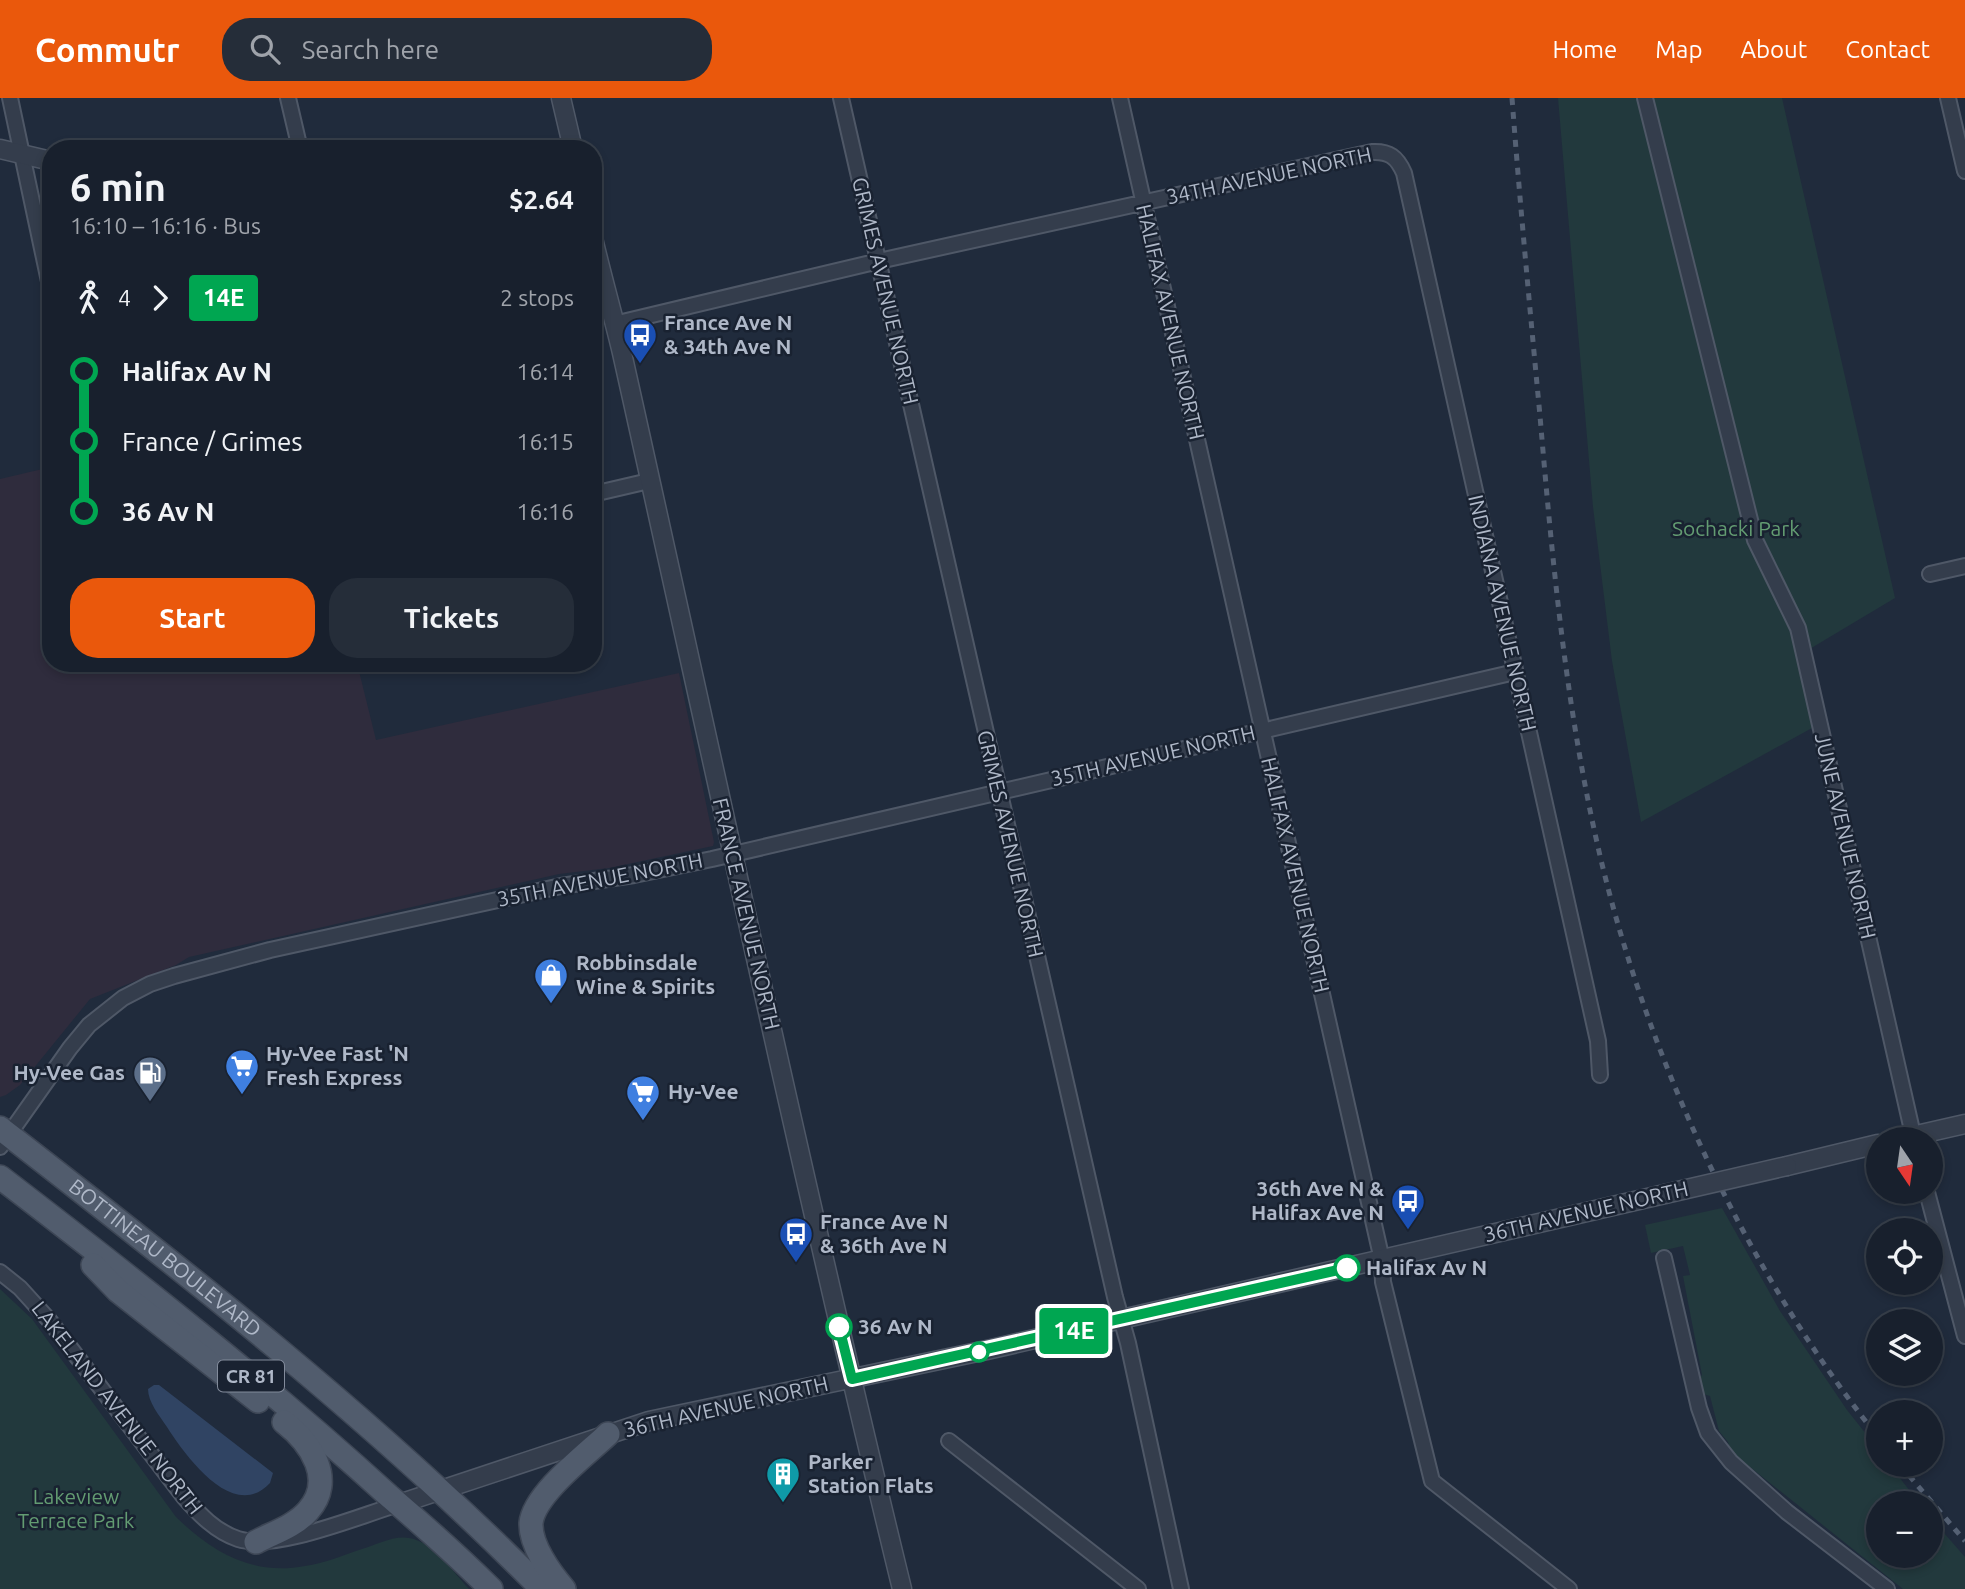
<!DOCTYPE html>
<html lang="en">
<head>
<meta charset="utf-8">
<style>
	body { margin:0; font-family:Ubuntu,sans-serif; background:#252d39; color:#f1f3f6; height:100vh; display:flex; flex-direction:column; font-size:26px; white-space:nowrap }
	* { box-sizing:border-box; margin:0 }
	p { font-size:23px; color:#9fa3aa }
	.icon { flex:none; width:38px; height:38px; fill:none; stroke:currentColor; stroke-width:2; stroke-linecap:round; stroke-linejoin:round }
	.map { position:relative; flex:1; overflow:hidden }
	.side { position:absolute; left:42px; top:42px; width:560px; height:532px; display:flex; flex-direction:column; background:#18202d; border-radius:28px; box-shadow:0 4px 10px #0003,0 0 0 2px #363e49 }
	.side>* { flex:none }
	.badge { padding:0 14px; border-radius:5px; font-size:24px; line-height:46px }
	.needle { width:46px; rotate:167deg }
	.buttons { position:absolute; left:1866px; top:1029px; display:grid; gap:14px }
	.buttons a { display:grid; place-items:center; width:77px; height:77px; border-radius:50%; background:#18202d; box-shadow:0 4px 10px #0003,0 0 0 2px #363e49; font-size:35px }
	.map>.badge { position:absolute; translate:-50% -50%; box-shadow:0 0 0 4px #fff }
	.legs { display:flex; align-items:center; gap:10px; height:77px; padding:0 28px; font-size:23px }
	.legs p { margin-inline-start:auto }
	.head { display:flex; align-items:center; justify-content:space-between; height:119px; padding:0 28px }
	h1 { font-size:38px; font-weight:700; line-height:52px }
	.button { display:flex; gap:14px; margin-top:auto; padding:14px 28px }
	.button a { flex:1; height:80px; border-radius:28px; background:#ea580c; color:#fff; font-size:28px; font-weight:700; line-height:80px; text-align:center }
	.button a+a { background:#252d39; color:#f1f3f6 }
	ul { padding:0 28px; list-style:none }
	li { display:flex; align-items:center; gap:24px; height:70px; font-size:26px }
	li i { display:grid; place-items:center; width:10px; height:100%; margin:0 9px; background:currentColor }
	li i::after { content:''; width:18px; height:18px; margin:-9px; border:5px solid; border-radius:50%; background:#18202d }
	li p { margin-inline-start:auto }
	li:first-child i { background:linear-gradient(#0000 50%,currentColor 0) }
	li:last-child i { background:linear-gradient(currentColor 50%,#0000 0) }
	header { display:flex; align-items:center; gap:42px; box-sizing:border-box; height:98px; padding:0 35px; background:#ea580c; color:#fff }
	header strong { font-size:33px }
	nav { display:flex; gap:38px; margin-inline-start:auto; font-size:24px }
	.search { width:490px; height:63px; background:#252d39; display:flex; align-items:center; gap:18px; box-sizing:border-box; padding:0 24px; border-radius:28px; color:#9fa3aa; font-size:26px }
	.map>svg:first-child { display:block }
	.medical { fill:#2f2c3d }
	.green { fill:#22393d }
	.water { fill:#304463 }
	.lines { fill:none; stroke-linecap:round; stroke-linejoin:round }
	.minor-casing { stroke:#4f5867; stroke-width:18 }
	.tertiary-casing { stroke:#4f5867; stroke-width:21 }
	.primary-casing { stroke:#3d4655; stroke-width:26 }
	.minor { stroke:#343d4c; stroke-width:14 }
	.tertiary { stroke:#343d4c; stroke-width:18 }
	.primary { stroke:#515c6d; stroke-width:23 }
	.rail { stroke:#556174; stroke-width:5; stroke-dasharray:7 7; stroke-linecap:butt }
	.tertiary-bridge-casing { stroke:#4f5867; stroke-width:21; stroke-linecap:butt }
	.tertiary-bridge { stroke:#343d4c; stroke-width:18 }
	.line-1-casing { stroke:#fff; stroke-width:16 }
	.line-1 { stroke:#00a651; stroke-width:10 }
	.stop-1-dot { fill:#fff; stroke:#00a651; stroke-width:3.5 }
	.labels { text-anchor:middle; stroke-width:5; stroke-linejoin:round; paint-order:stroke }
	.shield { fill:#192231; stroke:#828b9b; stroke-width:2 }
	.shield-label { font-size:19px; font-weight:bold; fill:#afb8c8 }
	.street-label { font-size:21px; fill:#afb8c8; stroke:#192231 }
	.poi-label { font-size:21px; font-weight:bold; fill:#afb8c8; stroke:#192231; text-anchor:start }
	.park-label { font-size:21px; fill:#639c72; stroke:#192231 }
	.stop-label { font-size:21px; font-weight:bold; fill:#afb8c8; stroke:#192231; text-anchor:start }
</style>
</head>
<body>
<header>
<strong>Commutr</strong>
<div class="search"><svg class="icon" aria-label="search" viewBox="0 0 24 24"><circle cx="10" cy="10" r="6"/><path d="M15 15l6 6"/></svg>Search here</div>
<nav><a>Home</a><a>Map</a><a>About</a><a>Contact</a></nav>
</header>
<div class="map">
<svg width="1965" height="1491" viewBox="0 0 1965 1491">
	<rect width="100%" height="100%" fill="#202b3c"/>
	<!-- medical -->
	<path class="medical" d="M51,369V565H357L376,642L679,575L714,744L713,748L609,770L559,776L189,859L176,867L90,901L20,987L6,997L0,999V381Z"/>
	<!-- green -->
	<path class="green" d="M1558,0H1782L1895,500L1808,552L1804,581L1812,630L1641,724L1612,563L1593,409Z
		M1722,1110L1780,1213L1847,1312L1878,1351V1367H1890L1919,1405H1878V1458H1930V1419L1965,1459V1491H1903L1730,1353L1728,1344L1719,1333L1710,1298L1703,1296L1697,1283L1702,1277L1683,1178L1690,1177L1683,1148L1651,1155L1645,1127Z
		M0,1191L32,1221L176,1419C212,1454 252,1478 305,1468C325,1465 344,1457 362,1451C376,1447 394,1437 409,1440C434,1444 453,1474 469,1491H0Z"/>
	<!-- water -->
	<path class="water" d="M154,1287H159L273,1375L270,1385C233,1425 185,1357 167,1329C159,1317 148,1304 148,1291Z"/>
	<g class="lines">
		<!-- minor casing -->
		<g class="minor-casing">
			<path id="minor" d="M10,0L51,193
				M288,0L300,51
				M841,0L1115,1199L1128,1245L1181,1491
				M1120,0L1382,1162L1383,1184L1432,1383L1569,1491
				M1645,0L1755,442L1798,530L1914,1041
				M1948,0L1965,73
				M614,226L879,163L1372,54C1389,53 1397,59 1404,75L1598,943L1600,977
				M593,396L649,383
				M1930,476L1965,468
				M0,1049L70,950L89,927L123,900L150,886L174,878L270,852L561,788L634,777L712,761L1515,574
				M1927,1094L1965,1238
				M1664,1160L1699,1310L1708,1335L1731,1364L1787,1414L1887,1491
				M0,1174L20,1190L49,1222L184,1399C199,1416 216,1434 238,1441C276,1453 359,1418 399,1406
				M949,1343L1138,1491"/>
		</g>
		<!-- tertiary casing -->
		<g class="tertiary-casing">
			<path id="tertiary" d="M561,0L573,51
				M0,51L51,63
				M593,140C602,179 613,217 622,255C714,668 802,1081 902,1491
				M1899,1041L1965,1026
				M1787,1068L1878,1046
				M399,1406L649,1323L987,1252L1665,1096"/>
		</g>
		<!-- primary casing -->
		<g class="primary-casing">
			<g id="primary">
				<path id="s1" d="M0,1030C188,1176 375,1322 542,1491"/>
				<path d="M0,1079C133,1181 265,1285 389,1398C424,1428 458,1458 491,1491"/>
				<path d="M93,1167L118,1193L258,1303"/>
				<path d="M256,1444C273,1435 295,1428 308,1413C336,1382 311,1345 284,1324"/>
				<path d="M564,1491C550,1475 530,1447 531,1425C534,1396 587,1356 608,1336"/>
			</g>
		</g>
		<!-- minor -->
		<use href="#minor" class="minor"/>
		<!-- tertiary -->
		<use href="#tertiary" class="tertiary"/>
		<!-- primary -->
		<use href="#primary" class="primary"/>
		<!-- rail -->
		<path class="rail" d="M1512,0C1520,106 1530,212 1540,318C1552,459 1565,601 1596,740C1642,949 1744,1171 1878,1339
			M1900,1367L1965,1443"/>
		<!-- tertiary-bridge casing -->
		<g class="tertiary-bridge-casing">
			<path id="tertiary-bridge" d="M1665,1096L1787,1068"/>
		</g>
		<!-- tertiary-bridge -->
		<use href="#tertiary-bridge" class="tertiary-bridge"/>
	</g>
	<g class="lines">
		<!-- line-1 casing -->
		<g class="line-1-casing">
			<path id="line-1" d="M839,1229L852,1281L1347,1170"/>
		</g>
		<!-- line-1 -->
		<use href="#line-1" class="line-1"/>
	</g>
	<!-- icons -->
	<defs>
		<g id="bus-pin" transform="scale(1.75)"><path d="M0 17L-7.5 6A9.5 9.5 0 1 1 7.5 6Z" fill="#1a4fb4" stroke="#192231"/><path d="M-5-6H5V4H4V6H2V4H-2V6H-4V4H-5ZM-3.5-4V0h7V-4ZM-3.5 1.2v1.5H-2V1.2ZM2 1.2v1.5H3.5V1.2Z" fill="#fff"/></g>
		<g id="shop-pin" transform="scale(1.75)"><path d="M0 17L-7.5 6A9.5 9.5 0 1 1 7.5 6Z" fill="#3f7fe0" stroke="#192231"/><path d="M-5-2.5h2.3a2.7 3.5 0 0 1 5.4 0H5L5.5 6h-11ZM-1.5-2.5h3a1.5 2.3 0 0 0-3 0Z" fill="#fff"/></g>
		<g id="supermarket-pin" transform="scale(1.75)"><path d="M0 17L-7.5 6A9.5 9.5 0 1 1 7.5 6Z" fill="#3f7fe0" stroke="#192231"/><path d="M-6-5.5h2.5l.6 2H6L4.5 2H-2.5L-4.4-4H-6ZM-1.5 3.2a1.3 1.3 0 1 0 .1 0ZM3 3.2a1.3 1.3 0 1 0 .1 0Z" fill="#fff"/></g>
		<g id="fuel-pin" transform="scale(1.75)"><path d="M0 17L-7.5 6A9.5 9.5 0 1 1 7.5 6Z" fill="#5c6f8a" stroke="#192231"/><path d="M-5.5-6h7V0h2V4h1.3V-2.5L3-4.5l.8-.8L6-3V5H2.5V1h-1V6h-7ZM-4.2-4.7v3.2H.2V-4.7Z" fill="#fff"/></g>
		<g id="building-pin" transform="scale(1.75)"><path d="M0 17L-7.5 6A9.5 9.5 0 1 1 7.5 6Z" fill="#0f9aa8" stroke="#192231"/><path d="M-4-6H4V6H1V3H-1V6H-4ZM-2.5-4.3h1.7v1.8h-1.7ZM.8-4.3h1.7v1.8H.8ZM-2.5-1h1.7V.8h-1.7ZM.8-1h1.7V.8H.8Z" fill="#fff"/></g>
	</defs>
	<g fill-rule="evenodd">
		<use href="#bus-pin" x="640" y="237"/>
		<use href="#shop-pin" x="551" y="877"/>
		<use href="#supermarket-pin" x="242" y="968"/>
		<use href="#fuel-pin" x="150" y="975"/>
		<use href="#supermarket-pin" x="643" y="994"/>
		<use href="#bus-pin" x="1408" y="1103"/>
		<use href="#bus-pin" x="796" y="1136"/>
		<use href="#building-pin" x="783" y="1376"/>
	</g>
	<!-- markers -->
	<g class="stop-1-dot">
		<circle cx="1347" cy="1170" r="12"/>
		<circle cx="839" cy="1229" r="12"/>
		<circle cx="979" cy="1254" r="9"/>
	</g>
	<g class="labels">
		<!-- shield labels -->
		<rect class="shield" x="218" y="1262.5" width="66" height="31" rx="5"/>
		<g class="shield-label">
			<text x="251" y="1285">CR 81</text>
		</g>
		<!-- street labels -->
		<g class="street-label">
			<text transform="translate(1269 78) rotate(-12)" y="7">34TH AVENUE NORTH</text>
			<text transform="translate(885 193) rotate(77)" y="7">GRIMES AVENUE NORTH</text>
			<text transform="translate(1170 224) rotate(77)" y="7">HALIFAX AVENUE NORTH</text>
			<text transform="translate(1502 515) rotate(77)" y="7">INDIANA AVENUE NORTH</text>
			<text transform="translate(1153 658) rotate(-13)" y="7">35TH AVENUE NORTH</text>
			<text transform="translate(1845 738) rotate(77)" y="7">JUNE AVENUE NORTH</text>
			<text transform="translate(1010 746) rotate(77)" y="7">GRIMES AVENUE NORTH</text>
			<text transform="translate(1295 777) rotate(77)" y="7">HALIFAX AVENUE NORTH</text>
			<text transform="translate(600 782) rotate(-11)" y="7">35TH AVENUE NORTH</text>
			<text transform="translate(746 816) rotate(77)" y="7">FRANCE AVENUE NORTH</text>
			<text transform="translate(1586 1114) rotate(-13)" y="7">36TH AVENUE NORTH</text>
			<text dy="7" stroke="none"><textPath href="#s1" startOffset="210">BOTTINEAU BOULEVARD</textPath></text>
			<text transform="translate(726 1309) rotate(-13)" y="7">36TH AVENUE NORTH</text>
			<text transform="translate(117 1310) rotate(52)" y="7">LAKELAND AVENUE NORTH</text>
		</g>
		<!-- poi labels -->
		<g class="poi-label">
			<text x="664" y="232">France Ave N<tspan x="664" dy="24">&amp; 34th Ave N</tspan></text>
			<text x="576" y="872">Robbinsdale<tspan x="576" dy="24">Wine &amp; Spirits</tspan></text>
			<text x="266" y="963">Hy-Vee Fast 'N<tspan x="266" dy="24">Fresh Express</tspan></text>
			<text x="125" y="982" text-anchor="end">Hy-Vee Gas</text>
			<text x="668" y="1001">Hy-Vee</text>
			<text x="1384" y="1098" text-anchor="end">36th Ave N &amp;<tspan x="1384" dy="24">Halifax Ave N</tspan></text>
			<text x="820" y="1131">France Ave N<tspan x="820" dy="24">&amp; 36th Ave N</tspan></text>
			<text x="808" y="1371">Parker<tspan x="808" dy="24">Station Flats</tspan></text>
		</g>
		<!-- park labels -->
		<g class="park-label">
			<text x="1736" y="438">Sochacki Park</text>
			<text x="76" y="1406">Lakeview<tspan x="76" dy="24">Terrace Park</tspan></text>
		</g>
		<!-- stop labels -->
		<g class="stop-label">
			<text x="1366" y="1177">Halifax Av N</text>
			<text x="858" y="1236">36 Av N</text>
		</g>
	</g>
</svg>
<div class="buttons">
<a><svg class="needle" viewBox="-14 -14 28 28"><path d="M0-13l5 13h-10z" fill="#e53935"/><path d="M0 13l5-13h-10z" fill="#9fa3aa"/></svg></a>
<a><svg class="icon" aria-label="locate" viewBox="0 0 24 24"><circle cx="12" cy="12" r="6"/><path d="M12 2v4M12 18v4M2 12h4M18 12h4"/></svg></a>
<a><svg class="icon" aria-label="layers" viewBox="0 0 24 24"><path d="M12 4l9 5-9 5-9-5zM3 14l9 5 9-5"/></svg></a>
<a>+</a>
<a>−</a>
</div>
<b class="badge" style="left:1074px;top:1233px;background:#00a651;color:#fff">14E</b>
<section class="side">
<div class="head"><div><h1>6 min</h1><p>16:10 – 16:16 · Bus</p></div><b>$2.64</b></div>
<div class="legs"><svg class="icon" aria-label="walk" viewBox="0 0 24 24"><circle cx="13" cy="4" r="2"/><path d="M13 8l-2 6 4 7M11 14l-3 7M7 12l3-4h3l4 4"/></svg>4<svg class="icon" aria-label="forward" viewBox="0 0 24 24"><path d="M9 5l7 7-7 7"/></svg><b class="badge" style="background:#00a651;color:#fff">14E</b><p>2 stops</p></div>
<ul>
<li><i style="color:#00a651"></i><b>Halifax Av N</b><p>16:14</p></li>
<li><i style="color:#00a651"></i><span>France / Grimes</span><p>16:15</p></li>
<li><i style="color:#00a651"></i><b>36 Av N</b><p>16:16</p></li>
</ul>
<div class="button"><a>Start</a><a>Tickets</a></div>
</section>
</div>
</body>
</html>
